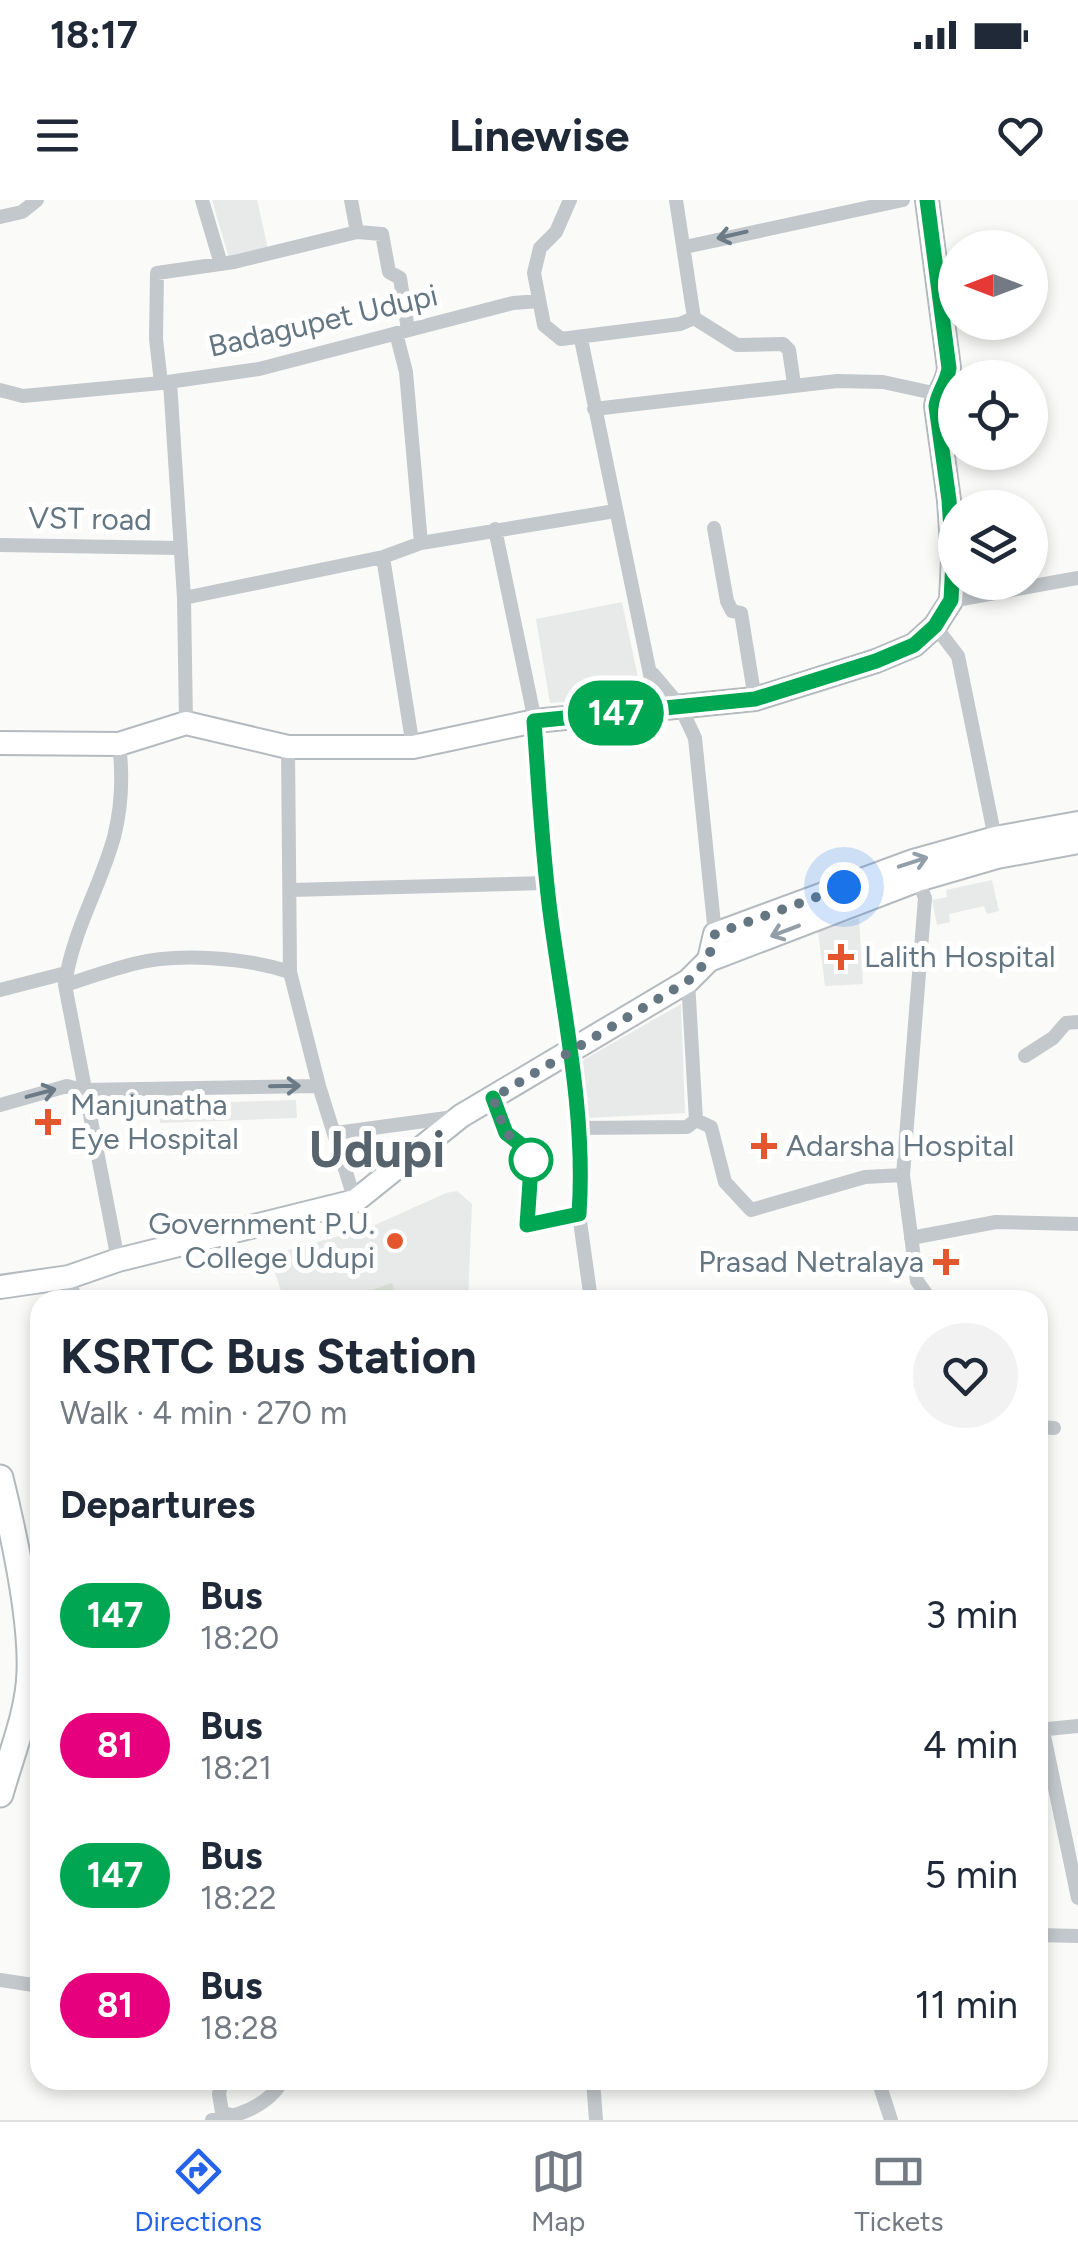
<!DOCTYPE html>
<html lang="en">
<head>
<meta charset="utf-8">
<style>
	body { margin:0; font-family:Figtree,sans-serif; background:#f2f2f3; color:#1f2937; height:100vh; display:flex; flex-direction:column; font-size:38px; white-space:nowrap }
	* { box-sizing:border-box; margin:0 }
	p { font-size:32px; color:#747a83 }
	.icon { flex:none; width:55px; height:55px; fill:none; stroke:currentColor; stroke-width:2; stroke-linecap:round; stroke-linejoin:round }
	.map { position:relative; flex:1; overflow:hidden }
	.drawer { position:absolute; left:30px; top:1090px; width:1018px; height:800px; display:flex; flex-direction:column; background:#fff; border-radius:30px; box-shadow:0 5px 15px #0003 }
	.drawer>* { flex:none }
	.badge { padding:0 20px; border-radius:32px; font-size:35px; line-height:65px }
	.needle { width:65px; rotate:270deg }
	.tools { position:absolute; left:938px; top:30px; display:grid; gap:20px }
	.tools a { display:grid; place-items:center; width:110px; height:110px; border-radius:50%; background:#fff; box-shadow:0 5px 15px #0003; font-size:50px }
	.you { position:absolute; width:50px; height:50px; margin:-25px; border:8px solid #fff; border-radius:50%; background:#1a73e8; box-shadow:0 0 0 15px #1a73e833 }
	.map>.badge { position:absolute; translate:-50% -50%; box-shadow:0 0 0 5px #fff }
	h2 { padding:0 30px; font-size:38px; line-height:90px }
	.round { display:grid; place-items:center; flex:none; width:105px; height:105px; border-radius:52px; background:#f2f2f3 }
	.headline { display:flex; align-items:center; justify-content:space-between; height:170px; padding:0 30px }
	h1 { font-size:48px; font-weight:700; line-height:75px }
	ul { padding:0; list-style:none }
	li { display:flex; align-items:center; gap:30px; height:130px; padding:0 30px }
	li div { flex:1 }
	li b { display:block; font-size:38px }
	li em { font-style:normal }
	li .badge { min-width:110px; font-weight:700; text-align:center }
	.status { display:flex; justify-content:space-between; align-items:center; height:70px; padding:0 50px; background:#fff; direction:ltr }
	.status svg { height:28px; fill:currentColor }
	header { display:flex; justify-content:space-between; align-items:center; height:130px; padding:0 30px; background:#fff; font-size:45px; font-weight:700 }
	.dock { display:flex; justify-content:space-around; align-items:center; height:140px; border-top:2px solid #e0e1e3; background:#fff; font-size:28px; color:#747a83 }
	.dock a { display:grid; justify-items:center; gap:5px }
	.dock .active { color:#2563eb }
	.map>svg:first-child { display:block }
	.built { fill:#e8e9e9 }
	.green { fill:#dadfd7 }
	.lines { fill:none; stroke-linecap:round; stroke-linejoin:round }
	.primary-casing { stroke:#b5babe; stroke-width:26 }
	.highway-casing { stroke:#b4b9bd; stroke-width:29 }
	.street { stroke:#c3c8cc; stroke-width:14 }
	.primary { stroke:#fff; stroke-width:22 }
	.highway { stroke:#fff; stroke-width:25 }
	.oneway { stroke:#6a7a87 }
	.oneway2 { stroke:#939fa8 }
	.line-casing { stroke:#fff; stroke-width:22 }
	.line { stroke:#00a651; stroke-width:15 }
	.walk { stroke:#657683; stroke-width:10; stroke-dasharray:0 18 }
	.poi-dot { fill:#e4572e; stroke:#fff; stroke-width:4 }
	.stop-dot { fill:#fff; stroke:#00a651; stroke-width:5 }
	.labels { text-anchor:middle; stroke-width:10; stroke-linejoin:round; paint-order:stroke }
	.street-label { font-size:30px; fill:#657683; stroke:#fff }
	.poi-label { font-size:30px; fill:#657683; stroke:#fff; text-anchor:start }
	.town-label { font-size:50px; font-weight:bold; fill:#57646e; stroke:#fff }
</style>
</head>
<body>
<div class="status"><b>18:17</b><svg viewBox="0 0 49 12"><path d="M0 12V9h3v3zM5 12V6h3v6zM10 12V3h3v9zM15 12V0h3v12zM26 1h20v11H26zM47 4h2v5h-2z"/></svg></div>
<header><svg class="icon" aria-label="menu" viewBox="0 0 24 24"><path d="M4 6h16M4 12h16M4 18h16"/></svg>Linewise<svg class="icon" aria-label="heart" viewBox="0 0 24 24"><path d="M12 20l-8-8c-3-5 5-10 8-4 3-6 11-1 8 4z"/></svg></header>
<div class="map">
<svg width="1078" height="1920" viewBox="0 0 1078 1920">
	<rect width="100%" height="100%" fill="#fafaf8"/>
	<!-- built -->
	<path class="built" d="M212,0H257L268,49L229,58Z
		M622,402L642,496L550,503L536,419Z
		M992,680L999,711L987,714L984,706L949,714L950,722L937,725L932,700L947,697L946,690Z
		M859,718L863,784L825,786L818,731Z
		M681,804L685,913L587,918L578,863Z
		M296,900L297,918L160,923L159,904Z
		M457,991L472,1004L468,1100H284L269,1055L368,1028L446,993Z"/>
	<!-- green -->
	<path class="green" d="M392,1083L397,1100H342Z"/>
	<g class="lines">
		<!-- primary casing -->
		<g class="primary-casing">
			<path id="primary" d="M0,543L119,544L186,523L288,547H413L535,521L755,499L876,461L914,445L935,426L951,401L953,360L949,300L936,206C938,192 948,183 949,168L927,0
				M709,760L715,734L913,661L995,638L1078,623
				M0,1087L69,1077L118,1060L355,1001L461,916L688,781L709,760L918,680L997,657L1078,642"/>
		</g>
		<!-- highway casing -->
		<g class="highway-casing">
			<path id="highway" d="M0,1278C13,1331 32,1419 30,1472C29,1512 11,1555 0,1594"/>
		</g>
		<!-- street -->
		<path class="street" d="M202,0L221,64
			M570,0L556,32L540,48L534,73L544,125L561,139L680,124L694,118L676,0
			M0,17L22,12L37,0
			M357,32L382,34L389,72L400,78L408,130
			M685,47L903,0
			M694,118L737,145L783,144L789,150L794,184
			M396,133L406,172L421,343
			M581,139L657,508
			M170,182L184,398L186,523
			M161,183L156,139L157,73L234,62L357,32L351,0
			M0,190L23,196L161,183L259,169L513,103L539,101
			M594,209L837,181L883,182L938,194
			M714,328L727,401L732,411L741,413L755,499
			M495,329L535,521L546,683L579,928L582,979L579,1014L591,1100
			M0,345L179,348
			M383,357L413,547
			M184,398L383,357L421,343L615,311
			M951,401L1078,378
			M935,426L958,456L995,638
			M653,474L680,506L695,538L715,734
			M288,547L290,772L319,886L355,1001
			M918,680L925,698L903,975L917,1081L927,1095L938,1100
			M291,690L546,683
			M688,781L696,920
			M65,785C87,778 110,770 133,764C178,752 247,758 290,772
			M0,790L66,773
			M1025,856L1053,838L1066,823L1078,822
			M493,898L507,933L532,953L527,1025L579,1014
			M0,905L67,886L83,890L319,886
			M579,928L687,927L696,920L711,927L725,982L751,1010L865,977L903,975
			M336,933L454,917
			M911,1038L996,1022L1078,1024
			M118,1060L65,785C72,732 100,688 114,637C122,606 123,576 119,544
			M69,1077L75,1100
			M1038,1227L1054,1228
			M1038,1530L1078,1526
			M1043,1531L1078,1698
			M1038,1735L1078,1736
			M0,1780L40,1786
			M222,1880L219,1894L222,1912L233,1916
			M593,1880L596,1920
			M878,1880L891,1920
			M212,1920C240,1916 268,1906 283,1880"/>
		<!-- primary -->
		<use href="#primary" class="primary"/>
		<!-- highway -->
		<use href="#highway" class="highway"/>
	</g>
	<!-- one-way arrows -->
	<defs><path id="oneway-shaft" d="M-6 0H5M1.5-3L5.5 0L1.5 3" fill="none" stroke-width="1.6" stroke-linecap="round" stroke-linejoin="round" transform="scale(2.5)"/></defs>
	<g class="oneway">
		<use href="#oneway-shaft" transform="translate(732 35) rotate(167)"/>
		<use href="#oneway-shaft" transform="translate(285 886) rotate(-1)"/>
		<use href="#oneway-shaft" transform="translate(41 893) rotate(-15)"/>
	</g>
	<g class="oneway2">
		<use href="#oneway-shaft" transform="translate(913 662) rotate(-18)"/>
		<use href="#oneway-shaft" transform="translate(785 731) rotate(159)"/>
	</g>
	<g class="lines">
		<!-- line casing -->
		<g class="line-casing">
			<path id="line" d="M493,898L506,933L532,953L527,1025L579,1014C586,916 564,816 551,719C542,653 539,587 534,521L755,499L876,461L914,445L935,426L951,400L953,360L949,300L936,206C938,192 947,183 949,168L927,0"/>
		</g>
		<!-- line -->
		<use href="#line" class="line"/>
		<!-- walk -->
		<path class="walk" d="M531,960L532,953L506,933L493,898L688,781L708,760L715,734L844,687"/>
	</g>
	<!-- markers -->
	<g class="poi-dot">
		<path d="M836 742h10v10h10v10h-10v10h-10v-10h-10v-10h10z"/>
		<path d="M43 907h10v10h10v10h-10v10h-10v-10h-10v-10h10z"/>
		<path d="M759 931h10v10h10v10h-10v10h-10v-10h-10v-10h10z"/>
		<circle cx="395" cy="1041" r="10"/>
		<path d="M941 1047h10v10h10v10h-10v10h-10v-10h-10v-10h10z"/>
	</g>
	<circle class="stop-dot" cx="531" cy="960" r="20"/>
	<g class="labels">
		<!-- street labels -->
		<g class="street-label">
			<text transform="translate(323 121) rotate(-13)" y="10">Badagupet Udupi</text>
			<text transform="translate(90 319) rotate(1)" y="10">VST road</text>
		</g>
		<!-- poi labels -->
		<g class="poi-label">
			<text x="864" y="767">Lalith Hospital</text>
			<text x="70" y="915">Manjunatha<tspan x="70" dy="34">Eye Hospital</tspan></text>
			<text x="786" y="956">Adarsha Hospital</text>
			<text x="375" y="1034" text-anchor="end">Government P.U.<tspan x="375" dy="34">College Udupi</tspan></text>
			<text x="924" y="1072" text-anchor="end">Prasad Netralaya</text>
		</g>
		<!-- town labels -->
		<g class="town-label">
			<text x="377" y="967">Udupi</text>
		</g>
	</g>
</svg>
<div class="tools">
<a><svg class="needle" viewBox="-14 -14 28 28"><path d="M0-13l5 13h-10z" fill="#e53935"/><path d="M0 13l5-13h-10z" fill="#747a83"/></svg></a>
<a><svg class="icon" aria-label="locate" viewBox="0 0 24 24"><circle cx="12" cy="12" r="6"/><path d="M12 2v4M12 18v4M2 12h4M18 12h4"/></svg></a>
<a><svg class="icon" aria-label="layers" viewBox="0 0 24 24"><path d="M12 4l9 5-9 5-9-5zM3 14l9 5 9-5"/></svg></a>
</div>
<div class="you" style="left:844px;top:687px"></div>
<b class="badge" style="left:616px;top:513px;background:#00a651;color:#fff">147</b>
<section class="drawer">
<div class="headline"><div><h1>KSRTC Bus Station</h1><p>Walk · 4 min · 270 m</p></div><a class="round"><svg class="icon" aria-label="heart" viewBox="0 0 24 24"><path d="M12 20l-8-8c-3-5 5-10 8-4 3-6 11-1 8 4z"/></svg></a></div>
<h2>Departures</h2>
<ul>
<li><span class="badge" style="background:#00a651;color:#fff">147</span><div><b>Bus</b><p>18:20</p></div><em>3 min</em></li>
<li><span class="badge" style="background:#e6007e;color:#fff">81</span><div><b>Bus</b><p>18:21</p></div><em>4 min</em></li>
<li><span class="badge" style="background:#00a651;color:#fff">147</span><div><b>Bus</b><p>18:22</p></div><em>5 min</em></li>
<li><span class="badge" style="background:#e6007e;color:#fff">81</span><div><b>Bus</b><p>18:28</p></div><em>11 min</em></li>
</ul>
</section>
</div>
<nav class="dock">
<a class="active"><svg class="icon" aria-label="directions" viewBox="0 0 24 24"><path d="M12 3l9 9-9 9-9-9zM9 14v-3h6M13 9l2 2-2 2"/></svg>Directions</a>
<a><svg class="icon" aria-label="map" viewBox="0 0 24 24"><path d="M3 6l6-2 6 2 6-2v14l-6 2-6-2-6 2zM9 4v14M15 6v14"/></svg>Map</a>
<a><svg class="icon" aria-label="tickets" viewBox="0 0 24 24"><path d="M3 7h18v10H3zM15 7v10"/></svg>Tickets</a>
</nav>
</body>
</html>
